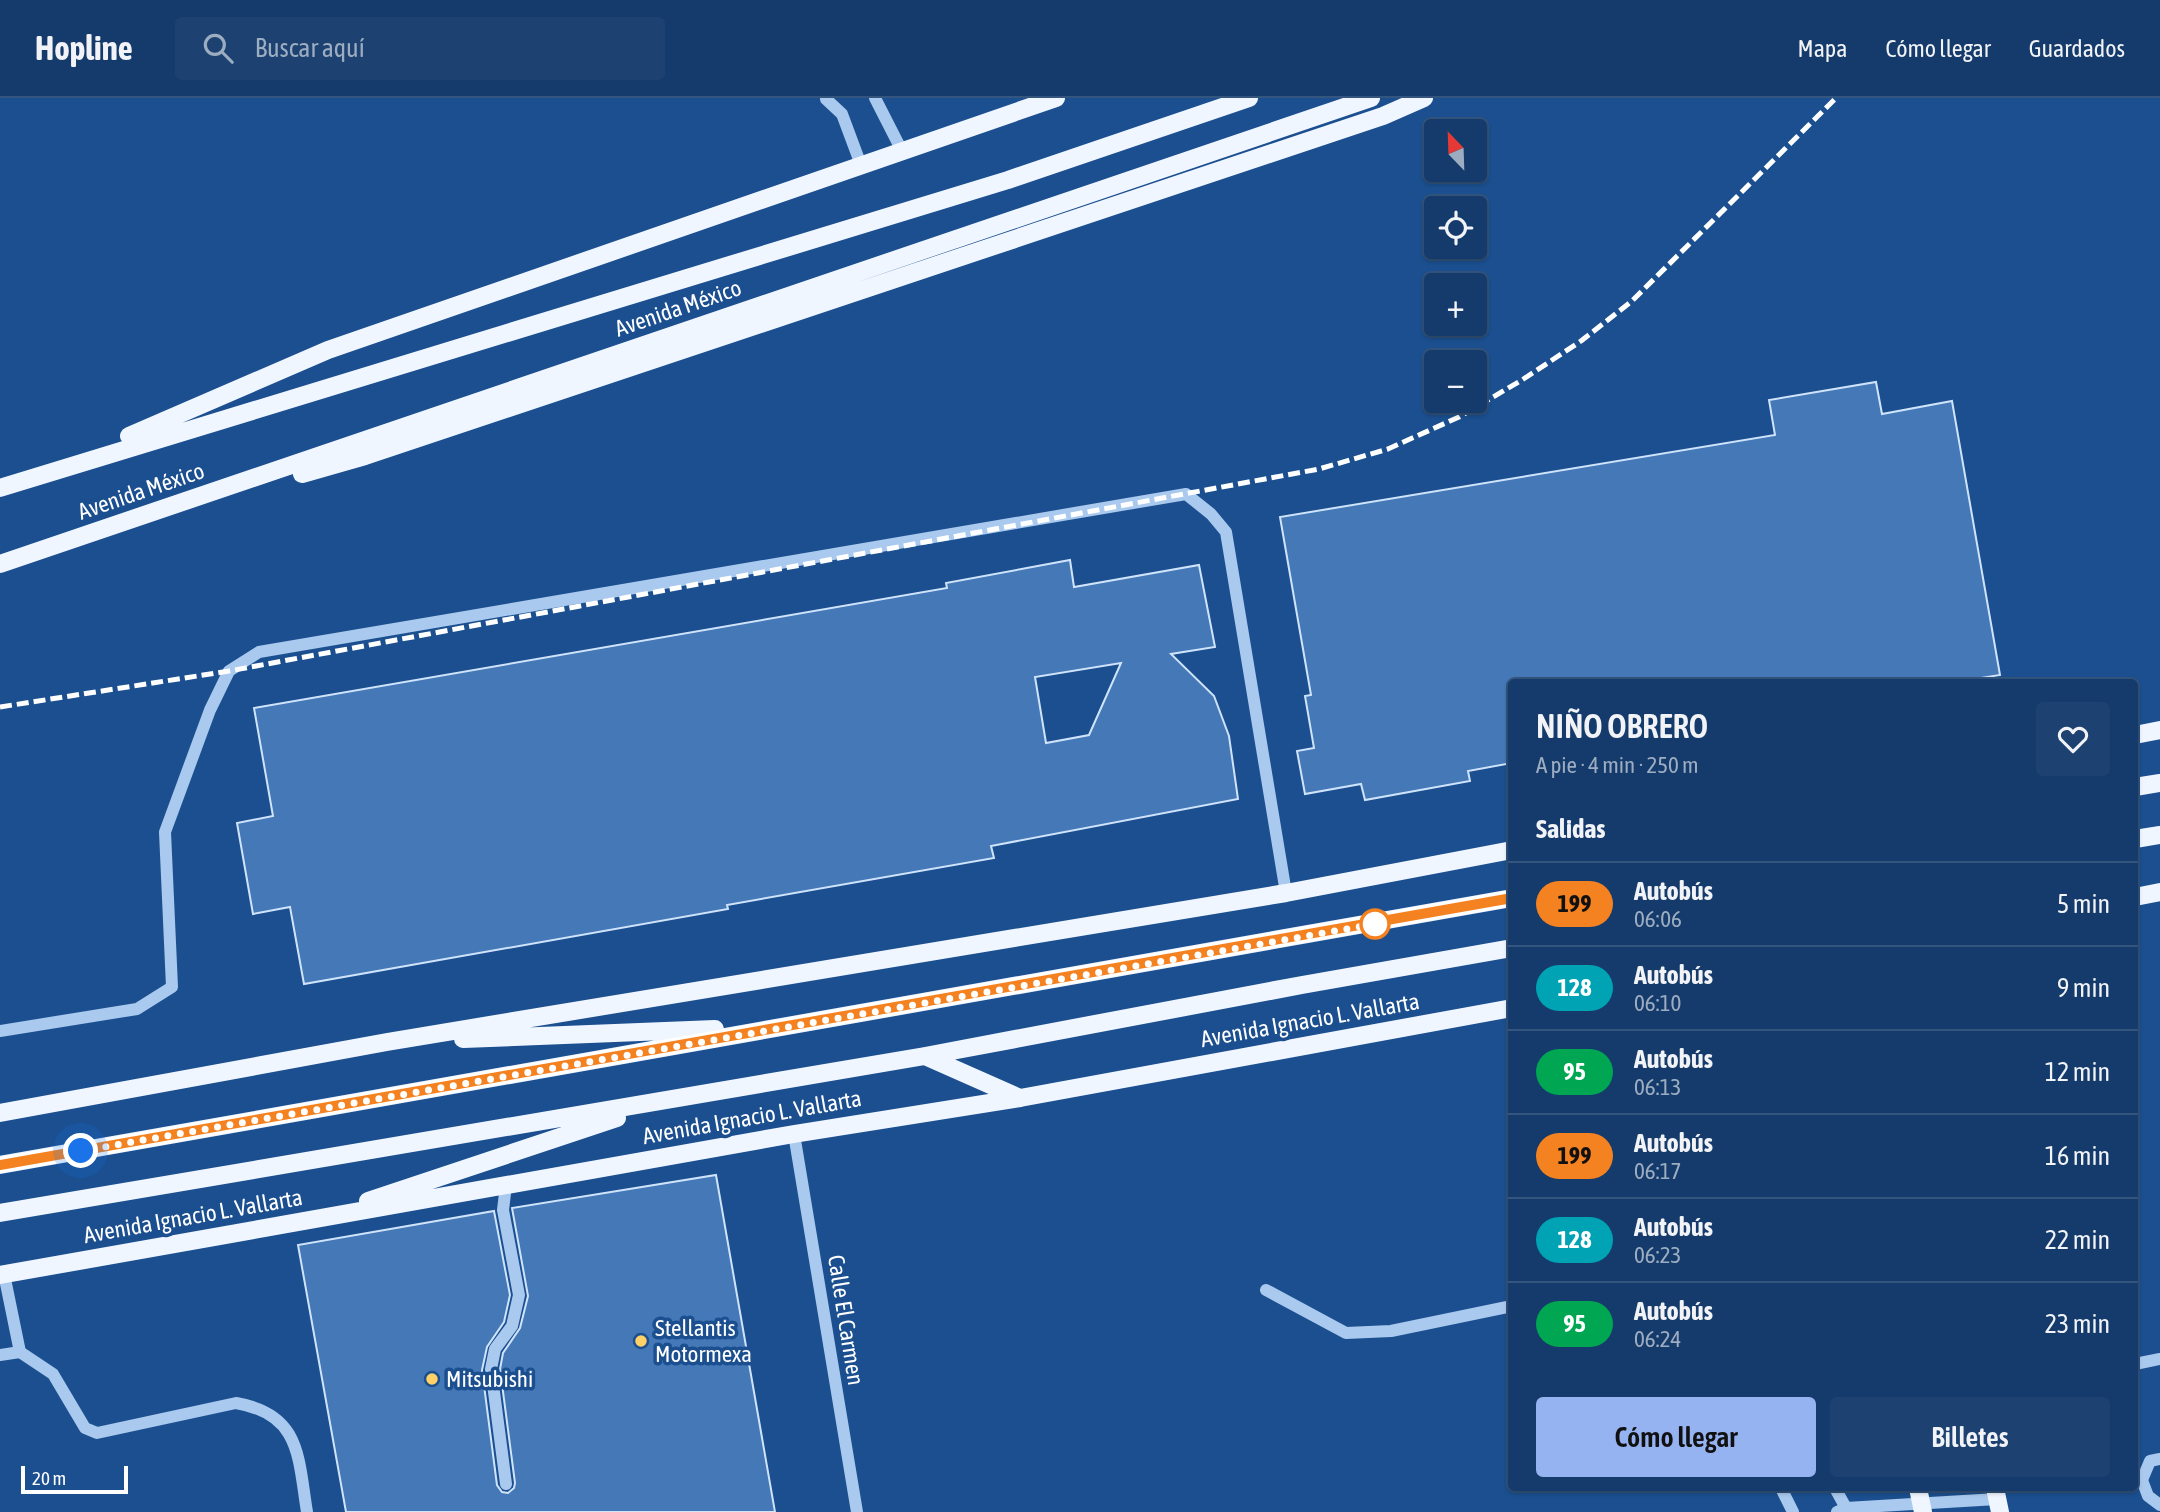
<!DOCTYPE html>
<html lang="es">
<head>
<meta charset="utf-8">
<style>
	body { margin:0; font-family:"Asap Condensed",sans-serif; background:#1d4271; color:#f1f3f6; height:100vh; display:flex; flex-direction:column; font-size:26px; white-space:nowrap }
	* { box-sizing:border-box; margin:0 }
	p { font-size:23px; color:#9dadc1 }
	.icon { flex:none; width:38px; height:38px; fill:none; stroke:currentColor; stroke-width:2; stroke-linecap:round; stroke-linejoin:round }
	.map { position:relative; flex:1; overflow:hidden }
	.panel { position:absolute; left:1508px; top:581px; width:630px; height:812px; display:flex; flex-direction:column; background:#143b6b; border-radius:7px; box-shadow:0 2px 5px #0004,0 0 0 2px #33557e }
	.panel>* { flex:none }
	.badge { padding:0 14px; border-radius:23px; font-size:24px; line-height:46px }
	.needle { width:46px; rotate:337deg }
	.fabs { position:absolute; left:1424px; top:21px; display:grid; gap:14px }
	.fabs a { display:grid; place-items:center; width:63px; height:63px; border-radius:7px; background:#143b6b; box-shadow:0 2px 5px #0004,0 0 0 2px #33557e; font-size:35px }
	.scale { position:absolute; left:21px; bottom:18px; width:107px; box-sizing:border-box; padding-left:7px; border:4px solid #fff; border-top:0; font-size:19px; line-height:24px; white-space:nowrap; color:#fff; -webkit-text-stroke:5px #1b4f8f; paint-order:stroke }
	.you { position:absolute; width:35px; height:35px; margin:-18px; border:5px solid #fff; border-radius:50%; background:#1a73e8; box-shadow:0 0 0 10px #1a73e833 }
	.map>.badge { position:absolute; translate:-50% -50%; box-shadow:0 0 0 4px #fff }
	h2 { padding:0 28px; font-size:26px; line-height:63px }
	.round { display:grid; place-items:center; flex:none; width:74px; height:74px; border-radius:7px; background:#1d4271 }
	.overview { display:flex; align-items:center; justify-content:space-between; height:119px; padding:0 28px }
	h1 { font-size:33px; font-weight:600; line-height:52px }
	.cta { display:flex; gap:14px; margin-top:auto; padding:14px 28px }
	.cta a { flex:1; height:80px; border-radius:7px; background:#95b2f1; color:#111; font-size:28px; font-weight:600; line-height:80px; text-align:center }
	.cta a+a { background:#1d4271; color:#f1f3f6 }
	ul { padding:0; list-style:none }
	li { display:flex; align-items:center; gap:21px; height:84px; padding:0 28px; border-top:2px solid #33557e }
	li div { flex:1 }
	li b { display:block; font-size:26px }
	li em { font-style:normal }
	li .badge { min-width:77px; font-weight:700; text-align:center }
	header { display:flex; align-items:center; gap:42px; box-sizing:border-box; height:98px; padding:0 35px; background:#143b6b; border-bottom:2px solid #33557e }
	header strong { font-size:33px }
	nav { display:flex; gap:38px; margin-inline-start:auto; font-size:24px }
	.search { width:490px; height:63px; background:#1d4271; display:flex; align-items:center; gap:18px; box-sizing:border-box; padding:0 24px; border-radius:7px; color:#9dadc1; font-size:26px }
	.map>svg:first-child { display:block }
	.building { fill:#4478b7; stroke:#cfe3fa; stroke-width:2; fill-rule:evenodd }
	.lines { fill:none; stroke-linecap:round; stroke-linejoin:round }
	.minor { stroke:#a9c9ee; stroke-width:12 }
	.major { stroke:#f0f6ff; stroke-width:18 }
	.rail { stroke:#fff; stroke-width:5; stroke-dasharray:12 5; stroke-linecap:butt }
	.line-casing { stroke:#fff; stroke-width:16 }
	.line { stroke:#f58220; stroke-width:10 }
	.walk { stroke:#fff; stroke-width:7; stroke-dasharray:0 12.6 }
	.stop-dot { fill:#fff; stroke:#f58220; stroke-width:3.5 }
	.poi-dot { fill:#ffd166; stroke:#1b4f8f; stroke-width:2.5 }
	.labels { text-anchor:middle; stroke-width:7; stroke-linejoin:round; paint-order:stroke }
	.street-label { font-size:23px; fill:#fff; stroke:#1b4f8f }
	.poi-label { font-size:23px; fill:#fff; stroke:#1b4f8f; text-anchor:start }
</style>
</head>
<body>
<header>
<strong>Hopline</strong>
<div class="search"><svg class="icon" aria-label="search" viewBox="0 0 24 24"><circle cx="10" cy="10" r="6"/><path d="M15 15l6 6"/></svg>Buscar aquí</div>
<nav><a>Mapa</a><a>Cómo llegar</a><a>Guardados</a></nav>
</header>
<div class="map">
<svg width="2160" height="1414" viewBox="0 0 2160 1414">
	<rect width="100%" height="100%" fill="#1b4f8f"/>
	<!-- building -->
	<path class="building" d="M1876,284L1882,316L1952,303L2000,577L1956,584H1512V665L1468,673L1470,683L1365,702L1361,686L1305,696L1297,653L1314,650L1305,598L1311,597L1280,419L1775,337L1769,302Z
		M1070,462L1074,489L1199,467L1215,549L1171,556L1214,598L1229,638L1238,701L991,748L994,760L727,807L728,811L304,886L290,809L253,816L237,725L273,718L254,610L947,490L946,485ZM1121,565L1089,637L1046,645L1035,579Z
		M716,1077L775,1414H346L298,1147L494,1113L510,1197L504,1224L487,1249L482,1272L497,1387L502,1394L508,1395L514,1390L515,1385L500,1271L503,1255L520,1230L528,1198L512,1110Z"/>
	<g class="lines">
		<!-- minor -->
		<path class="minor" d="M875,0L902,53
			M826,1L842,16L861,67
			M0,933L137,911L172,889L165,734L210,612L229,573L259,554L1186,396L1211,416L1226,434L1286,795
			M794,1036L857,1414
			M506,1087L503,1112L519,1197L512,1228L495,1251L491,1271L506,1386
			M4,1176L20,1254L53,1276L85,1330L97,1335L236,1305C301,1316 298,1359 307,1414
			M1266,1192L1346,1235L1391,1233L1512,1208
			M0,1257L20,1254
			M2135,1266L2160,1261
			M2160,1361L2150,1363L2142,1382L2148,1398L2160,1407
			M1781,1390L1793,1414
			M1835,1390L1846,1410
			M1837,1414L1846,1410L1997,1401"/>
		<!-- major -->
		<path class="major" d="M129,338L328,252L1056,0
			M302,376L365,358L1383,18L1424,0
			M0,390L1008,82L1249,0
			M0,466L1371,0
			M2135,637L2160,632
			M2135,689L2160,685
			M2135,741L2160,737
			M2135,799L2160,794
			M463,941L715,931
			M925,958L1020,1000
			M0,1015L387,944L1286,795L1512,752
			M0,1067L1512,800
			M368,1103L617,1020
			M0,1115L925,958L1302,887L1512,850
			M0,1177L794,1036L1020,1000L1512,910
			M1918,1390L1923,1414
			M1995,1390L2000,1414"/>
		<!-- rail -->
		<path class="rail" d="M0,609L229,573L1319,371L1388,351L1459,319L1522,282L1581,243L1632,203L1836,0"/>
	</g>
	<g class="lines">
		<!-- line casing -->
		<g class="line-casing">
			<path id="line" d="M0,1067L1512,800"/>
		</g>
		<!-- line -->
		<use href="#line" class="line"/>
		<!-- walk -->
		<path class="walk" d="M81,1053L1375,826"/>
	</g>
	<!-- markers -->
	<circle class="stop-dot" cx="1375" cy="826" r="14"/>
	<g class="poi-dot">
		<circle cx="641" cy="1243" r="7"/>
		<circle cx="432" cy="1281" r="7"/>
	</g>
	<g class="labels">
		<!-- street labels -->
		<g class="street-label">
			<text transform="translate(678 210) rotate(-19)" y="8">Avenida México</text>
			<text transform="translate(141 393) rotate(-19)" y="8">Avenida México</text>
			<text transform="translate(1310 922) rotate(-10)" y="8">Avenida Ignacio L. Vallarta</text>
			<text transform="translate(752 1019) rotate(-10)" y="8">Avenida Ignacio L. Vallarta</text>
			<text transform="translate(193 1118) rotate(-10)" y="8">Avenida Ignacio L. Vallarta</text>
			<text transform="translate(846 1222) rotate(81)" y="8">Calle El Carmen</text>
		</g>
		<!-- poi labels -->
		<g class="poi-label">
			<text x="655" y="1238">Stellantis<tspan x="655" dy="26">Motormexa</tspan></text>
			<text x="446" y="1289">Mitsubishi</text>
		</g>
	</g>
</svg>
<div class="fabs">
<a><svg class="needle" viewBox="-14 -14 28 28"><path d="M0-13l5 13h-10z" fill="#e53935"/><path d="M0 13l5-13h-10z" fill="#9dadc1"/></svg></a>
<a><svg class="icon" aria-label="locate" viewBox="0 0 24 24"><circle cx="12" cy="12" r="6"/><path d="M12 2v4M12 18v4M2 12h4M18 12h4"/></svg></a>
<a>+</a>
<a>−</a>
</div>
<div class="scale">20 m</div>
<div class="you" style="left:81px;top:1053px"></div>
<section class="panel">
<div class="overview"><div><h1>NIÑO OBRERO</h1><p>A pie · 4 min · 250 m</p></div><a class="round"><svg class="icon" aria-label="heart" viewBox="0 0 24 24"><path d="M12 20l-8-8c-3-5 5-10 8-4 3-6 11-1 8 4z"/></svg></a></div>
<h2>Salidas</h2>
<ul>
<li><span class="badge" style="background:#f58220;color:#111">199</span><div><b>Autobús</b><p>06:06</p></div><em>5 min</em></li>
<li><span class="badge" style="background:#00a3b4;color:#fff">128</span><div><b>Autobús</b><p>06:10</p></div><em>9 min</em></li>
<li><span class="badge" style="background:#00a651;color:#fff">95</span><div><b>Autobús</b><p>06:13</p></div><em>12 min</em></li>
<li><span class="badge" style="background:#f58220;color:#111">199</span><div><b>Autobús</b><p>06:17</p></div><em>16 min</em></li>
<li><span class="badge" style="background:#00a3b4;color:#fff">128</span><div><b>Autobús</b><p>06:23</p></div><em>22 min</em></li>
<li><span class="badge" style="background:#00a651;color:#fff">95</span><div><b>Autobús</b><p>06:24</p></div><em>23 min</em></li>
</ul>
<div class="cta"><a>Cómo llegar</a><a>Billetes</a></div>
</section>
</div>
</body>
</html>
